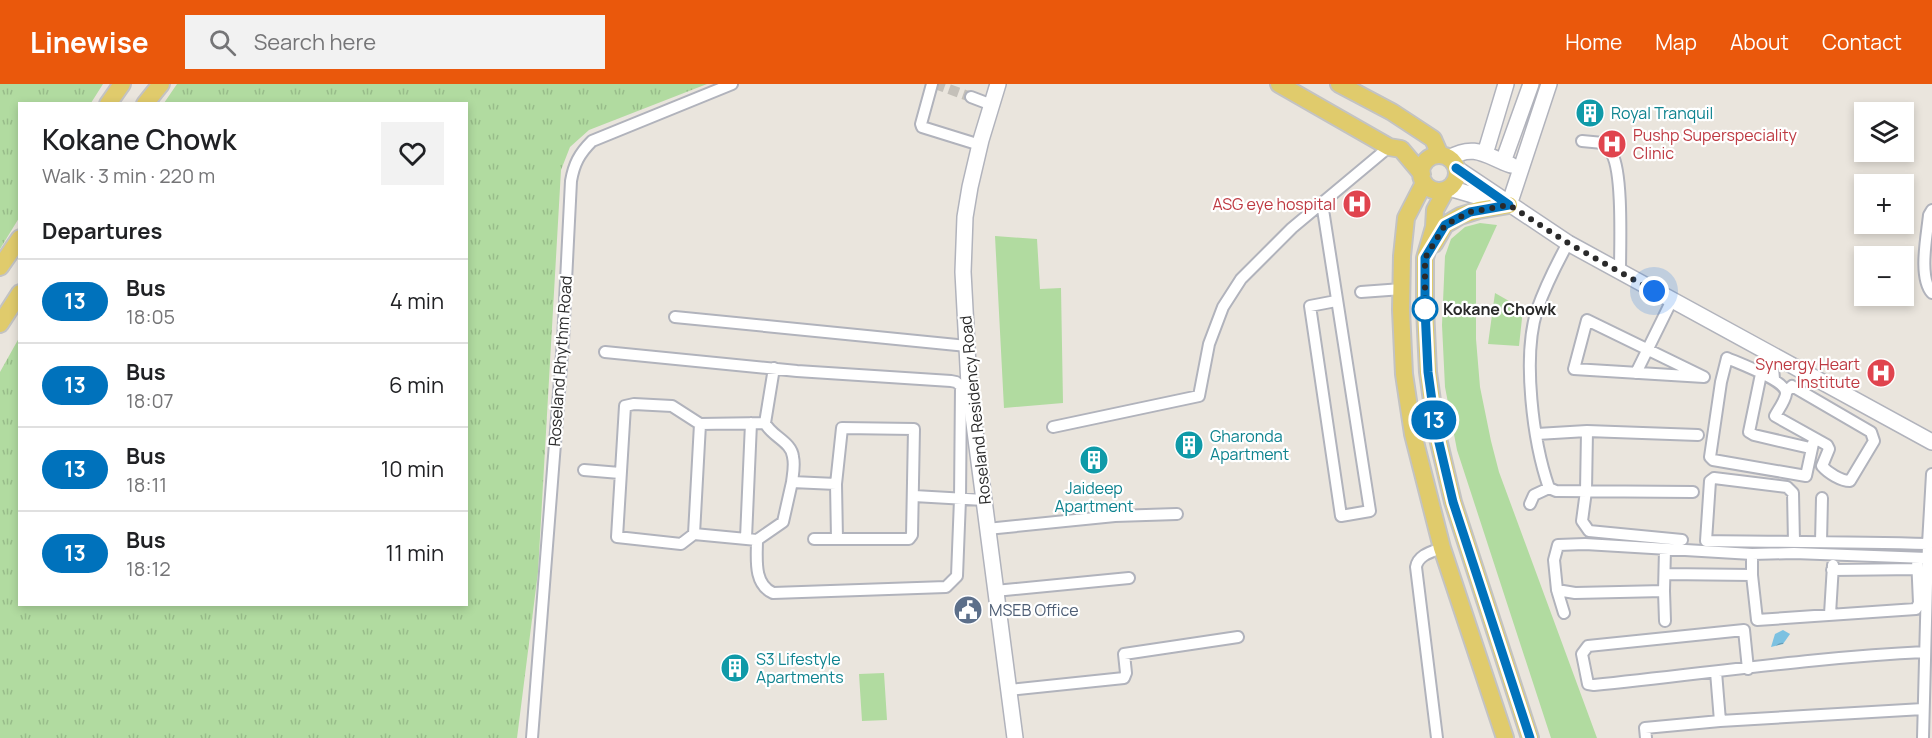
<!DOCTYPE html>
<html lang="en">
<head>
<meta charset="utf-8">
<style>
	body { margin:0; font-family:Manrope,sans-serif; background:#f2f2f2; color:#202124; height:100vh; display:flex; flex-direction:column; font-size:22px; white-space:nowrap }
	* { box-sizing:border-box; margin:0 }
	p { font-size:20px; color:#757577 }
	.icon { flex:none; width:33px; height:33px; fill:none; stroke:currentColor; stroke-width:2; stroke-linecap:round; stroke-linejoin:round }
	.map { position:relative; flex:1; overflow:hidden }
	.drawer { position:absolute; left:18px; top:18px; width:450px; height:504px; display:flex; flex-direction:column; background:#fff; border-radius:0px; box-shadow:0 3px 9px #0003 }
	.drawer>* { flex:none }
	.badge { padding:0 12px; border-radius:20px; font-size:21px; line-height:39px }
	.tools { position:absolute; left:1854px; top:18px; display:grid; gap:12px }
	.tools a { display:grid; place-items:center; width:60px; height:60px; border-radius:0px; background:#fff; box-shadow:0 3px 9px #0003; font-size:30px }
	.you { position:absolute; width:30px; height:30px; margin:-15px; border:4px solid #fff; border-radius:50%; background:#1a73e8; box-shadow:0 0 0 9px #1a73e833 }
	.map>.badge { position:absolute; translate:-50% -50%; box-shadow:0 0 0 3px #fff }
	h2 { padding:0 24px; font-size:22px; line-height:54px }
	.round { display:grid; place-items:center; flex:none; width:63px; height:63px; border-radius:0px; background:#f2f2f2 }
	.head { display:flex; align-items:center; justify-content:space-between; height:102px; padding:0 24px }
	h1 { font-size:28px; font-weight:600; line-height:45px }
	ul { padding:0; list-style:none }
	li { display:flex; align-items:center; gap:18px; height:84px; padding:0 24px; border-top:2px solid #e0e0e0 }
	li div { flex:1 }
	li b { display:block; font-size:22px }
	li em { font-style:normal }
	li .badge { min-width:66px; font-weight:700; text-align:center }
	header { display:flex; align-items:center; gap:36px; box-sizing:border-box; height:84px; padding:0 30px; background:#ea580c; color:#fff }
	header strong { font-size:28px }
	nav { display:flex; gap:33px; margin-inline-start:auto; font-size:21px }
	.search { width:420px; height:54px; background:#f2f2f2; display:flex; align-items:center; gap:15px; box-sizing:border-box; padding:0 21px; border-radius:0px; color:#757577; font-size:22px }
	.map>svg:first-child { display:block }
	.grass { fill:url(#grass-tufts) }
	.park { fill:#b1dba0 }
	.water { fill:url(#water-waves) }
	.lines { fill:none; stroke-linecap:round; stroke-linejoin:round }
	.street-tunnel { stroke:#c4c0b9; stroke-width:10; stroke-dasharray:10 5; stroke-linecap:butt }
	.street-casing { stroke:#b1b3bc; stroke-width:14 }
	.secondary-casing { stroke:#b1b3bc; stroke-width:18 }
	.primary-casing { stroke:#c3c3c3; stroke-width:20 }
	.street { stroke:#fff; stroke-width:10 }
	.secondary { stroke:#fff; stroke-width:15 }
	.primary { stroke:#e0cb6c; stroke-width:16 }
	.line-casing { stroke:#fff; stroke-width:14 }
	.line { stroke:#0072bc; stroke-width:9 }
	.walk { stroke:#2a2a2a; stroke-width:6; stroke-dasharray:0 10.8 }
	.stop-dot { fill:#fff; stroke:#0072bc; stroke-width:3 }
	.labels { text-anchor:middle; stroke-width:4.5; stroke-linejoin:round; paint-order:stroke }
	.culture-label { font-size:16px; fill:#0d838f; stroke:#fff; text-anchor:start }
	.health-label { font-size:16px; fill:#be3a42; stroke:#fff; text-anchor:end }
	.stop-label { font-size:16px; font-weight:bold; fill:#2a2a2a; stroke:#fff; text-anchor:start }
	.street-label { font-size:16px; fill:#2a2a2a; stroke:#fff }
	.service-label { font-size:16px; fill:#4e5e75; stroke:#fff; text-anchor:start }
</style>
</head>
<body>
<header>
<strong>Linewise</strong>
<div class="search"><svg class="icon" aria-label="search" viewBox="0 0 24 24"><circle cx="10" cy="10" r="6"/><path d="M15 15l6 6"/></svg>Search here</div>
<nav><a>Home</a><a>Map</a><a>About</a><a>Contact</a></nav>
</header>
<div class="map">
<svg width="1932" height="654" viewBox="0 0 1932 654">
	<defs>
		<pattern id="grass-tufts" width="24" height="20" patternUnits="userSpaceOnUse" patternTransform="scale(1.5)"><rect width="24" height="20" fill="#b1dba0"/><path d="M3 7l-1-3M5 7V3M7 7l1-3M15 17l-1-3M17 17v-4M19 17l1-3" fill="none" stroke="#98bc8a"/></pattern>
		<pattern id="water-waves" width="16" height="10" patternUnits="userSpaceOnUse" patternTransform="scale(1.5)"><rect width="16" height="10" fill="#7cc1e1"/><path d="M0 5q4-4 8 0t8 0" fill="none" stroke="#669db7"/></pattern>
	</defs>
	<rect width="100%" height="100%" fill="#eae5dd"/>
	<!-- grass -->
	<path class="grass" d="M0,0H103L91,19L20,20L19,134L0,165Z
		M177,0H707L589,46L570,63L561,86L538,488L517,654H0V288L19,254L20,520H466V20L164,19Z"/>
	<!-- park -->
	<path class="park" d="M1480,139L1497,141L1476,187V255L1480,303L1491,357L1499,388L1597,654H1551L1457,366L1445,303L1442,241L1445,172L1451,155L1465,143Z
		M995,152L1037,155L1040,205L1061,204L1063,319L1004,324Z
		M1495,209L1523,225L1519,262L1488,260Z
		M884,589L887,636L862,637L859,590Z"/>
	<!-- water -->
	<path class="water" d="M1783,546L1790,550L1783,560L1771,563L1775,550Z"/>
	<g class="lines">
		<!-- street-tunnel -->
		<path class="street-tunnel" d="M935,0L971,13"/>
		<!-- street casing -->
		<g class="street-casing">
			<path id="street" d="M932,0L921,40L922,43L980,61
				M971,13L992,21
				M1582,57L1603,59C1606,62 1610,65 1612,70C1623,90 1620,162 1620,187
				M1322,119L1370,427L1341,432L1310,222L1336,217
				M1932,126L1929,131C1927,152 1918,193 1932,209
				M1568,159C1556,181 1545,203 1537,226C1522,273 1533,358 1549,404L1556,407L1693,408
				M1361,208L1402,205
				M675,233L967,262
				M1587,236L1704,293L1574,285Z
				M605,268L797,287L951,297L956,298L961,302L960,415L957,492L946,503L773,509C753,500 757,474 757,456
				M774,284L765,339C771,352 792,358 793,373C795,381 793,390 792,398L836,400
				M1636,289L1672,216
				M1761,290L1749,348L1754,351L1810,364
				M1774,295L1773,284L1778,274
				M1786,308L1792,302L1871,348L1874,357L1850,397C1841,397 1828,389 1822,382L1829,365L1827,361L1775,332C1778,326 1785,317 1786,310C1788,297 1738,279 1727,274L1721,298L1710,373L1713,376L1806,392L1814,355
				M765,339L700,340L672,322L634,320L625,322L617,453L681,460L694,450L757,456L783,438L792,398
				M1053,343L1199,312L1209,260L1223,223L1241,195L1292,144L1389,63
				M842,344L914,345L912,451L909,455H837L836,400Z
				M1587,347L1586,407L1582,437L1589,447L1682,456
				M1537,350L1587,347L1698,351
				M584,386L620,389
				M914,412L984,416
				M1530,420L1534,411L1549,404
				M987,445L1115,432L1177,430
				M694,450L700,340
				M746,454L751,339
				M814,455H837
				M1794,458L1793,409L1787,403L1714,394L1710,397L1706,457C1780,458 1854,458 1928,460
				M1821,458L1822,414
				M1665,465L1664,507L1575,509L1557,506L1554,476L1558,461L1585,460L1752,470L1794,469L1927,474
				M1752,470V491L1757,536L1916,525L1919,519L1917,474
				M1832,486L1918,485
				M1665,490L1752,491
				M1557,506L1564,529
				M995,507L1129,494
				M1664,507L1665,537
				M1830,530L1833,481
				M1748,585L1744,546L1588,562L1582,570L1588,600L1594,601C1703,590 1816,573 1925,568
				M1716,588L1720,637L1923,625
				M1008,606L1124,594L1126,589L1124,570L1238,553
				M532,654L563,257L571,97C574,80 579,70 592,57L732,0
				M1437,654L1416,483C1418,471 1431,468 1442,464
				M1646,654L1645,644L1720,637
				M1923,654L1928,460L1932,390"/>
		</g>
		<!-- secondary casing -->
		<g class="secondary-casing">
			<path id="secondary" d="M998,0L981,56L970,103L965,133L963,188L969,301L1015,654
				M1485,70L1506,0
				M1449,74C1475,59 1486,72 1511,81
				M1503,78L1531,0
				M1456,84L1568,159L1932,358
				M1449,104L1497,118
				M1509,121L1549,0"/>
		</g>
		<!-- primary casing -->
		<g class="primary-casing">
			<path id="primary" d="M1279,0L1389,63L1401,65L1422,90
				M1339,0L1392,28L1433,55L1440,71
				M108,20L122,0
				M145,20L161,0
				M1421 89a18 18 0 1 1 36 0a18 18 0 1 1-36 0Z
				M1424,99L1406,134L1402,172L1401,226L1404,290L1413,350L1442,464L1505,654
				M1446,106L1435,126L1434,143L1425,174V225L1428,288L1436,346L1453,418L1530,654
				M1434,160L1445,141L1460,132L1479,126L1509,121
				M0,183L20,154
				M0,240L20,209"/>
		</g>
		<!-- street -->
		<use href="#street" class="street"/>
		<!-- secondary -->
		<use href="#secondary" class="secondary"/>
		<!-- primary -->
		<use href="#primary" class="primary"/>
	</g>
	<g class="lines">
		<!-- line casing -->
		<g class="line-casing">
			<path id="line" d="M1456,84L1509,121L1470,128L1445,141L1425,174V225L1428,288L1436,346L1453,418L1530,654"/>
		</g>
		<!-- line -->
		<use href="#line" class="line"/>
		<!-- walk -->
		<path class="walk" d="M1425,225V174L1445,141L1470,128L1509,121L1568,159L1654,207"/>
	</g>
	<!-- icons -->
	<defs>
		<g id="building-disc" transform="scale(1.5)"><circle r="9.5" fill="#0f9aa8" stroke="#fff"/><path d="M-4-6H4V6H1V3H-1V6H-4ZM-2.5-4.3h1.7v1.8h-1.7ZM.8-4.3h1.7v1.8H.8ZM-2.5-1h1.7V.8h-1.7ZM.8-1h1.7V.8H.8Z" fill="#fff"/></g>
		<g id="hospital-disc" transform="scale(1.5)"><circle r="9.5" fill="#e0444e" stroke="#fff"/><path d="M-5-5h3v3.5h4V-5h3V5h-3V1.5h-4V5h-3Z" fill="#fff"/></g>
		<g id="civic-disc" transform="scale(1.5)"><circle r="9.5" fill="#5c6f8a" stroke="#fff"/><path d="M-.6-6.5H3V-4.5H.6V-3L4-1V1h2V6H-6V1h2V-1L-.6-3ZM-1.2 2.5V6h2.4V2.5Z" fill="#fff"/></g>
	</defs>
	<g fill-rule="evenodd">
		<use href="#building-disc" x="1590" y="29"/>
		<use href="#hospital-disc" x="1612" y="60"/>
		<use href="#hospital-disc" x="1357" y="120"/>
		<use href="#hospital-disc" x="1881" y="289"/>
		<use href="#building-disc" x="1189" y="361"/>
		<use href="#building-disc" x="1094" y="376"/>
		<use href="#civic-disc" x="968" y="526"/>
		<use href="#building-disc" x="735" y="584"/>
	</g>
	<!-- markers -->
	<circle class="stop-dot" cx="1425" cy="225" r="12"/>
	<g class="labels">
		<!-- culture labels -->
		<g class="culture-label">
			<text x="1611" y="35">Royal Tranquil</text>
			<text x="1210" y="358">Gharonda<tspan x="1210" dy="18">Apartment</tspan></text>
			<text x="1094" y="410" text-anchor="middle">Jaideep<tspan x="1094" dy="18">Apartment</tspan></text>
			<text x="756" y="581">S3 Lifestyle<tspan x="756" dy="18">Apartments</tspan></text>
		</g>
		<!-- health labels -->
		<g class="health-label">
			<text x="1633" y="57" text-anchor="start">Pushp Superspeciality<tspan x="1633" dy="18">Clinic</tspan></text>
			<text x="1336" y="126">ASG eye hospital</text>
			<text x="1860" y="286">Synergy Heart<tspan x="1860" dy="18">Institute</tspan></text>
		</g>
		<!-- stop labels -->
		<g class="stop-label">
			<text x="1443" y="231">Kokane Chowk</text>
		</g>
		<!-- street labels -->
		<g class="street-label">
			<text transform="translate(560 277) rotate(-86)" y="6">Roseland Rhythm Road</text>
			<text transform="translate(975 326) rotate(-96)" y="6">Roseland Residency Road</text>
		</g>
		<!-- service labels -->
		<g class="service-label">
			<text x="989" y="532">MSEB Office</text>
		</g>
	</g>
</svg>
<div class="tools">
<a><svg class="icon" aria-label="layers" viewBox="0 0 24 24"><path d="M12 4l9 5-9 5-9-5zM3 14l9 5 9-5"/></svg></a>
<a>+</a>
<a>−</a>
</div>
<div class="you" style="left:1654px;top:207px"></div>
<b class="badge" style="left:1434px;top:336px;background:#0072bc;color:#fff">13</b>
<section class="drawer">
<div class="head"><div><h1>Kokane Chowk</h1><p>Walk · 3 min · 220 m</p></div><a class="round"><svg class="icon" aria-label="heart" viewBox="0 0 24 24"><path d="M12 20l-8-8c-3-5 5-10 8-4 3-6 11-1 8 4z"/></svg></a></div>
<h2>Departures</h2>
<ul>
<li><span class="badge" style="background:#0072bc;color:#fff">13</span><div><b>Bus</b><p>18:05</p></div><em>4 min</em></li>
<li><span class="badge" style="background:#0072bc;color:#fff">13</span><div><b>Bus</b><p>18:07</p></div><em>6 min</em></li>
<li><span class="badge" style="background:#0072bc;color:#fff">13</span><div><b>Bus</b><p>18:11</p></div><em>10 min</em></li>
<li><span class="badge" style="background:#0072bc;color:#fff">13</span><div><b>Bus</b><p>18:12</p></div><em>11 min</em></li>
</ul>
</section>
</div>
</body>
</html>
